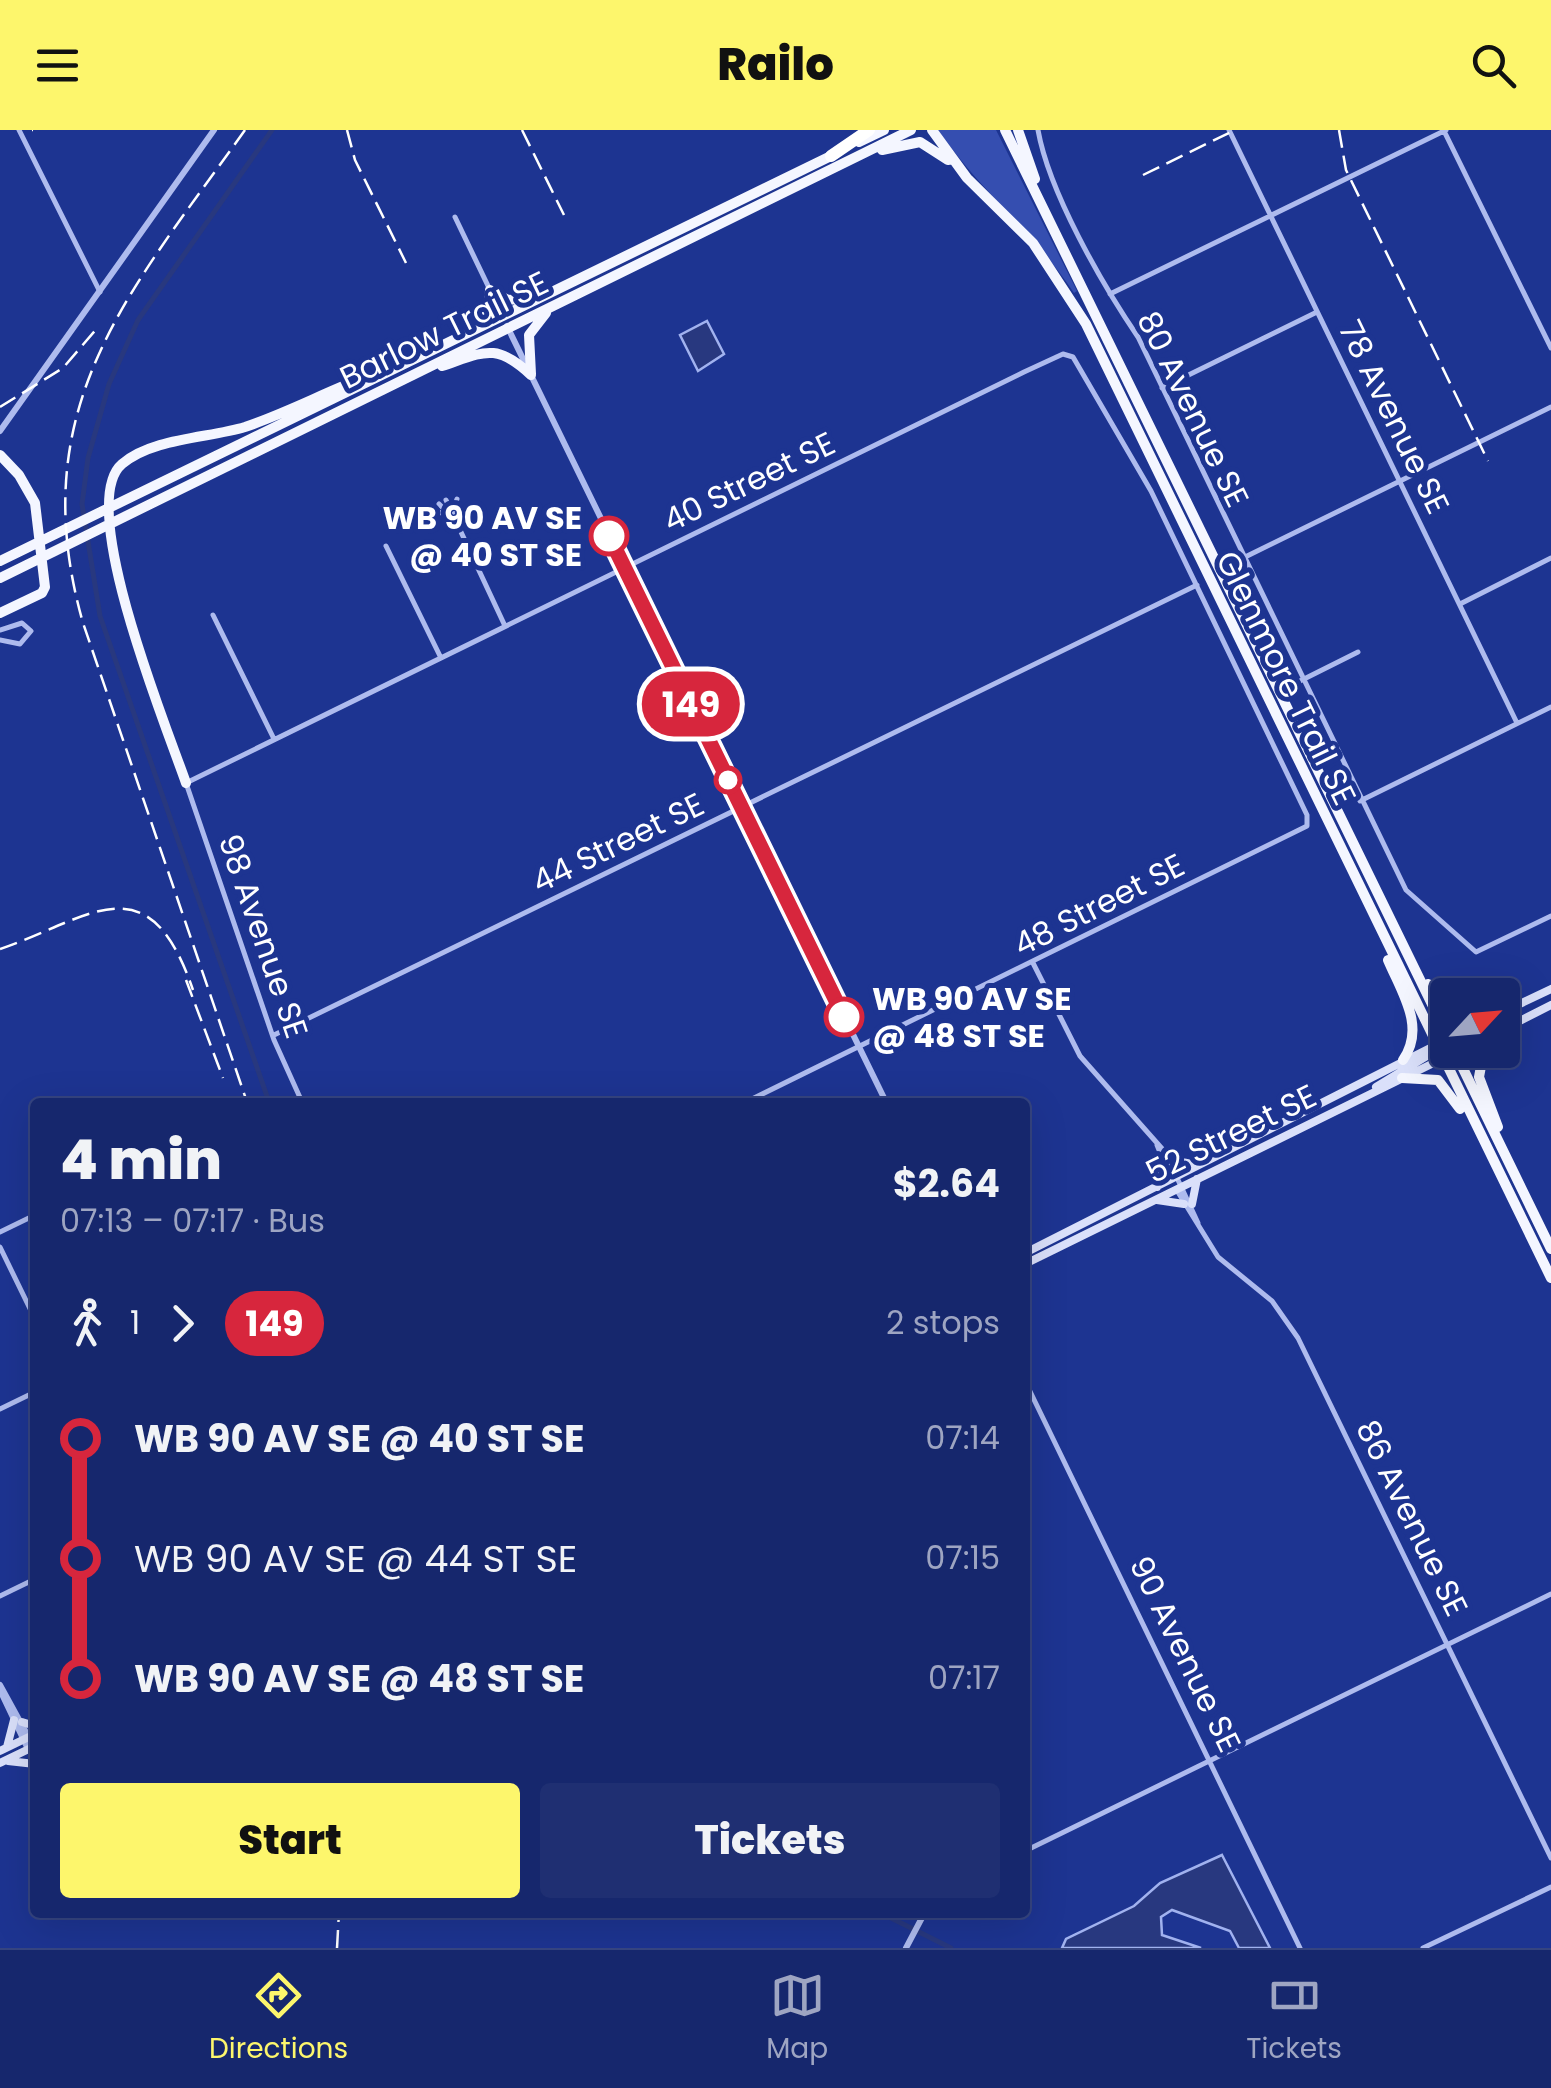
<!DOCTYPE html>
<html lang="en">
<head>
<meta charset="utf-8">
<style>
	body { margin:0; font-family:Poppins,sans-serif; background:#1f2f72; color:#f1f3f6; height:100vh; display:flex; flex-direction:column; font-size:38px; white-space:nowrap }
	* { box-sizing:border-box; margin:0 }
	p { font-size:32px; color:#9ea5c2 }
	.icon { flex:none; width:55px; height:55px; fill:none; stroke:currentColor; stroke-width:2; stroke-linecap:round; stroke-linejoin:round }
	.map { position:relative; flex:1; overflow:hidden }
	.sheet { position:absolute; left:30px; top:968px; width:1000px; height:820px; display:flex; flex-direction:column; background:#16276d; border-radius:10px; box-shadow:0 10px 40px #0002,0 0 0 2px #354480 }
	.sheet>* { flex:none }
	.badge { padding:0 20px; border-radius:32px; font-size:35px; line-height:65px }
	.needle { width:65px; rotate:64deg }
	.buttons { position:absolute; left:1430px; top:848px; display:grid; gap:20px }
	.buttons a { display:grid; place-items:center; width:90px; height:90px; border-radius:10px; background:#16276d; box-shadow:0 10px 40px #0002,0 0 0 2px #354480; font-size:50px }
	.map>.badge { position:absolute; translate:-50% -50%; box-shadow:0 0 0 5px #fff }
	.legs { display:flex; align-items:center; gap:15px; height:110px; padding:0 30px; font-size:32px }
	.legs p { margin-inline-start:auto }
	.summary { display:flex; align-items:center; justify-content:space-between; height:170px; padding:0 30px }
	h1 { font-size:55px; font-weight:800; line-height:75px }
	.action { display:flex; gap:20px; margin-top:auto; padding:20px 30px }
	.action a { flex:1; height:115px; border-radius:10px; background:#fdf66c; color:#111; font-size:40px; font-weight:800; line-height:115px; text-align:center }
	.action a+a { background:#1f2f72; color:#f1f3f6 }
	ul { padding:0 30px; list-style:none }
	li { display:flex; align-items:center; gap:35px; height:120px; font-size:38px }
	li i { display:grid; place-items:center; width:15px; height:100%; margin:0 12px; background:currentColor }
	li i::after { content:''; width:25px; height:25px; margin:-12px; border:8px solid; border-radius:50%; background:#16276d }
	li p { margin-inline-start:auto }
	li:first-child i { background:linear-gradient(#0000 50%,currentColor 0) }
	li:last-child i { background:linear-gradient(currentColor 50%,#0000 0) }
	header { display:flex; justify-content:space-between; align-items:center; height:130px; padding:0 30px; background:#fdf66c; color:#111; font-size:45px; font-weight:800 }
	.menu { display:flex; justify-content:space-around; align-items:center; height:140px; border-top:2px solid #354480; background:#16276d; font-size:28px; color:#9ea5c2 }
	.menu a { display:grid; justify-items:center; gap:5px }
	.menu .selected { color:#fdf66c }
	.map>svg:first-child { display:block }
	.green { fill:#354eb0 }
	.water { fill:#28387f; stroke:#a1b2ef; stroke-width:2.5 }
	.lines { fill:none; stroke-linecap:round; stroke-linejoin:round }
	.canal { stroke:#28387f; stroke-width:5 }
	.minor { stroke:#aebbee; stroke-width:5 }
	.tertiary { stroke:#aebbee; stroke-width:6 }
	.secondary { stroke:#dae0fa; stroke-width:8 }
	.primary { stroke:#f4f6ff; stroke-width:10 }
	.motorway { stroke:#fff; stroke-width:12 }
	.rail { stroke:#fff; stroke-width:2.5; stroke-dasharray:18 8; stroke-linecap:butt }
	.line-1-casing { stroke:#fff; stroke-width:22 }
	.line-1 { stroke:#d7263d; stroke-width:15 }
	.stop-1-dot { fill:#fff; stroke:#d7263d; stroke-width:5 }
	.labels { text-anchor:middle; stroke-width:10; stroke-linejoin:round; paint-order:stroke }
	.street-label { font-size:32px; fill:#fff; stroke:#1d3491 }
	.stop-label { font-size:32px; font-weight:bold; fill:#fff; stroke:#1d3491; text-anchor:end }
</style>
</head>
<body>
<header><svg class="icon" aria-label="menu" viewBox="0 0 24 24"><path d="M4 6h16M4 12h16M4 18h16"/></svg>Railo<svg class="icon" aria-label="search" viewBox="0 0 24 24"><circle cx="10" cy="10" r="6"/><path d="M15 15l6 6"/></svg></header>
<div class="map">
<svg width="1551" height="1818" viewBox="0 0 1551 1818">
	<rect width="100%" height="100%" fill="#1d3491"/>
	<!-- green -->
	<path class="green" d="M938,0H996L1077,161L1074,163C1034,103 979,59 938,0Z"/>
	<!-- water -->
	<path class="water" d="M707,191L724,224L698,241L680,205Z
		M1222,1725L1270,1818H1239L1230,1801L1172,1780L1161,1787L1162,1805L1201,1818H1062L1066,1809L1134,1776L1160,1753Z"/>
	<g class="lines">
		<!-- canal -->
		<path class="canal" d="M269,972L100,486L82,374L88,328L109,254L138,190L272,0
			M879,1782L951,1818"/>
		<!-- minor -->
		<path class="minor" d="M19,0L100,162
			M1038,0C1049,62 1102,154 1138,207L1406,760L1476,822L1551,786
			M1229,0L1517,593
			M1444,1L1551,218
			M455,87L502,185
			M1110,164L1446,0
			M1162,258L1317,182
			M446,370L505,496
			M439,374L448,383
			M436,381L447,385
			M453,381L457,369
			M386,416L441,528
			M1241,429L1551,277
			M1460,474L1551,428
			M213,485L274,609
			M0,500L22,493L31,501L20,514L0,510
			M1300,551L1358,522
			M1360,671L1551,577
			M1033,833L1080,926L1165,1022L1198,1093
			M274,905L1197,455
			M302,972L274,910L186,653L1024,242L1063,224L1073,227L1151,361L1307,685V696L746,972
			M1157,1015L1171,1049
			M1176,1059L1218,1127L1272,1171L1298,1208L1551,1728
			M0,1102L35,1085
			M0,1117L35,1189
			M1025,1251L1300,1818
			M0,1279L35,1262
			M0,1466L35,1449
			M1025,1721L1551,1464
			M1423,1818L1551,1757"/>
		<!-- tertiary -->
		<path class="tertiary" d="M507,196L886,972
			M0,301L214,0
			M0,1555L34,1617
			M0,1560L28,1619
			M906,1818L925,1782"/>
		<!-- secondary -->
		<path class="secondary" d="M1505,881L1551,859
			M1502,889L1515,879
			M1510,896L1551,875
			M1376,957L1448,913
			M1170,1030L1198,1035
			M1157,1057L1162,1031
			M1157,1070L1184,1074
			M1192,1074L1197,1049
			M1025,1123L1448,909
			M1025,1134L1460,920
			M22,1592L35,1596
			M7,1617L14,1590
			M0,1621L35,1604
			M8,1631L35,1634
			M0,1633L35,1616"/>
		<!-- primary -->
		<path class="primary" d="M932,0L967,48L1033,113L1086,194L1551,1148
			M1005,0L1448,907
			M1018,0L1035,49
			M859,12L884,0
			M882,20L920,12L948,30
			M490,160L508,170L526,168
			M477,193L489,182L490,160
			M442,236C484,222 496,212 531,245
			M531,244L529,205L546,183
			M0,325L19,345L35,373L45,457L42,463L0,483
			M0,431L835,24
			M0,448L911,0
			M186,653C167,598 75,374 122,334C152,308 209,308 245,297C284,284 320,265 358,250
			M1388,830C1402,863 1426,897 1403,930
			M1428,854L1448,882
			M1502,881L1510,879
			M1502,903L1512,895
			M1454,920L1551,1119
			M1484,920L1479,947L1498,997
			M1402,948L1438,950L1460,979"/>
		<!-- motorway -->
		<path class="motorway" d="M831,26L869,0"/>
		<!-- rail -->
		<path class="rail" d="M32,0H33
			M245,0C129,163 22,278 83,493L247,972
			M347,0L355,30L406,133
			M522,0L564,85
			M1339,0L1346,40L1488,331
			M1143,45L1235,0
			M0,277L63,238L99,196
			M0,819C91,788 148,729 193,860
			M186,850L223,948
			M337,1818L339,1782"/>
	</g>
	<g class="lines">
		<!-- line-1 casing -->
		<g class="line-1-casing">
			<path id="line-1" d="M609,406L844,887"/>
		</g>
		<!-- line-1 -->
		<use href="#line-1" class="line-1"/>
	</g>
	<!-- markers -->
	<g class="stop-1-dot">
		<circle cx="609" cy="406" r="18"/>
		<circle cx="728" cy="650" r="12"/>
		<circle cx="844" cy="887" r="18"/>
	</g>
	<g class="labels">
		<!-- street labels -->
		<g class="street-label">
			<text transform="translate(444 200) rotate(-26)" y="11">Barlow Trail SE</text>
			<text transform="translate(1193 279) rotate(64)" y="11">80 Avenue SE</text>
			<text transform="translate(1394 287) rotate(64)" y="11">78 Avenue SE</text>
			<text transform="translate(749 352) rotate(-26)" y="11">40 Street SE</text>
			<text transform="translate(1286 548) rotate(64)" y="11">Glenmore Trail SE</text>
			<text transform="translate(618 713) rotate(-26)" y="11">44 Street SE</text>
			<text transform="translate(1099 775) rotate(-27)" y="11">48 Street SE</text>
			<text transform="translate(263 806) rotate(71)" y="11">98 Avenue SE</text>
			<text transform="translate(1231 1004) rotate(-26)" y="11">52 Street SE</text>
			<text transform="translate(1412 1388) rotate(64)" y="11">86 Avenue SE</text>
			<text transform="translate(1185 1524) rotate(64)" y="11">90 Avenue SE</text>
		</g>
		<!-- stop labels -->
		<g class="stop-label">
			<text x="582" y="399">WB 90 AV SE<tspan x="582" dy="37">@ 40 ST SE</tspan></text>
			<text x="872" y="880" text-anchor="start">WB 90 AV SE<tspan x="872" dy="37">@ 48 ST SE</tspan></text>
		</g>
	</g>
</svg>
<div class="buttons">
<a><svg class="needle" viewBox="-14 -14 28 28"><path d="M0-13l5 13h-10z" fill="#e53935"/><path d="M0 13l5-13h-10z" fill="#9ea5c2"/></svg></a>
</div>
<b class="badge" style="left:691px;top:574px;background:#d7263d;color:#fff">149</b>
<section class="sheet">
<div class="summary"><div><h1>4 min</h1><p>07:13 – 07:17 · Bus</p></div><b>$2.64</b></div>
<div class="legs"><svg class="icon" aria-label="walk" viewBox="0 0 24 24"><circle cx="13" cy="4" r="2"/><path d="M13 8l-2 6 4 7M11 14l-3 7M7 12l3-4h3l4 4"/></svg>1<svg class="icon" aria-label="forward" viewBox="0 0 24 24"><path d="M9 5l7 7-7 7"/></svg><b class="badge" style="background:#d7263d;color:#fff">149</b><p>2 stops</p></div>
<ul>
<li><i style="color:#d7263d"></i><b>WB 90 AV SE @ 40 ST SE</b><p>07:14</p></li>
<li><i style="color:#d7263d"></i><span>WB 90 AV SE @ 44 ST SE</span><p>07:15</p></li>
<li><i style="color:#d7263d"></i><b>WB 90 AV SE @ 48 ST SE</b><p>07:17</p></li>
</ul>
<div class="action"><a>Start</a><a>Tickets</a></div>
</section>
</div>
<nav class="menu">
<a class="selected"><svg class="icon" aria-label="directions" viewBox="0 0 24 24"><path d="M12 3l9 9-9 9-9-9zM9 14v-3h6M13 9l2 2-2 2"/></svg>Directions</a>
<a><svg class="icon" aria-label="map" viewBox="0 0 24 24"><path d="M3 6l6-2 6 2 6-2v14l-6 2-6-2-6 2zM9 4v14M15 6v14"/></svg>Map</a>
<a><svg class="icon" aria-label="tickets" viewBox="0 0 24 24"><path d="M3 7h18v10H3zM15 7v10"/></svg>Tickets</a>
</nav>
</body>
</html>
